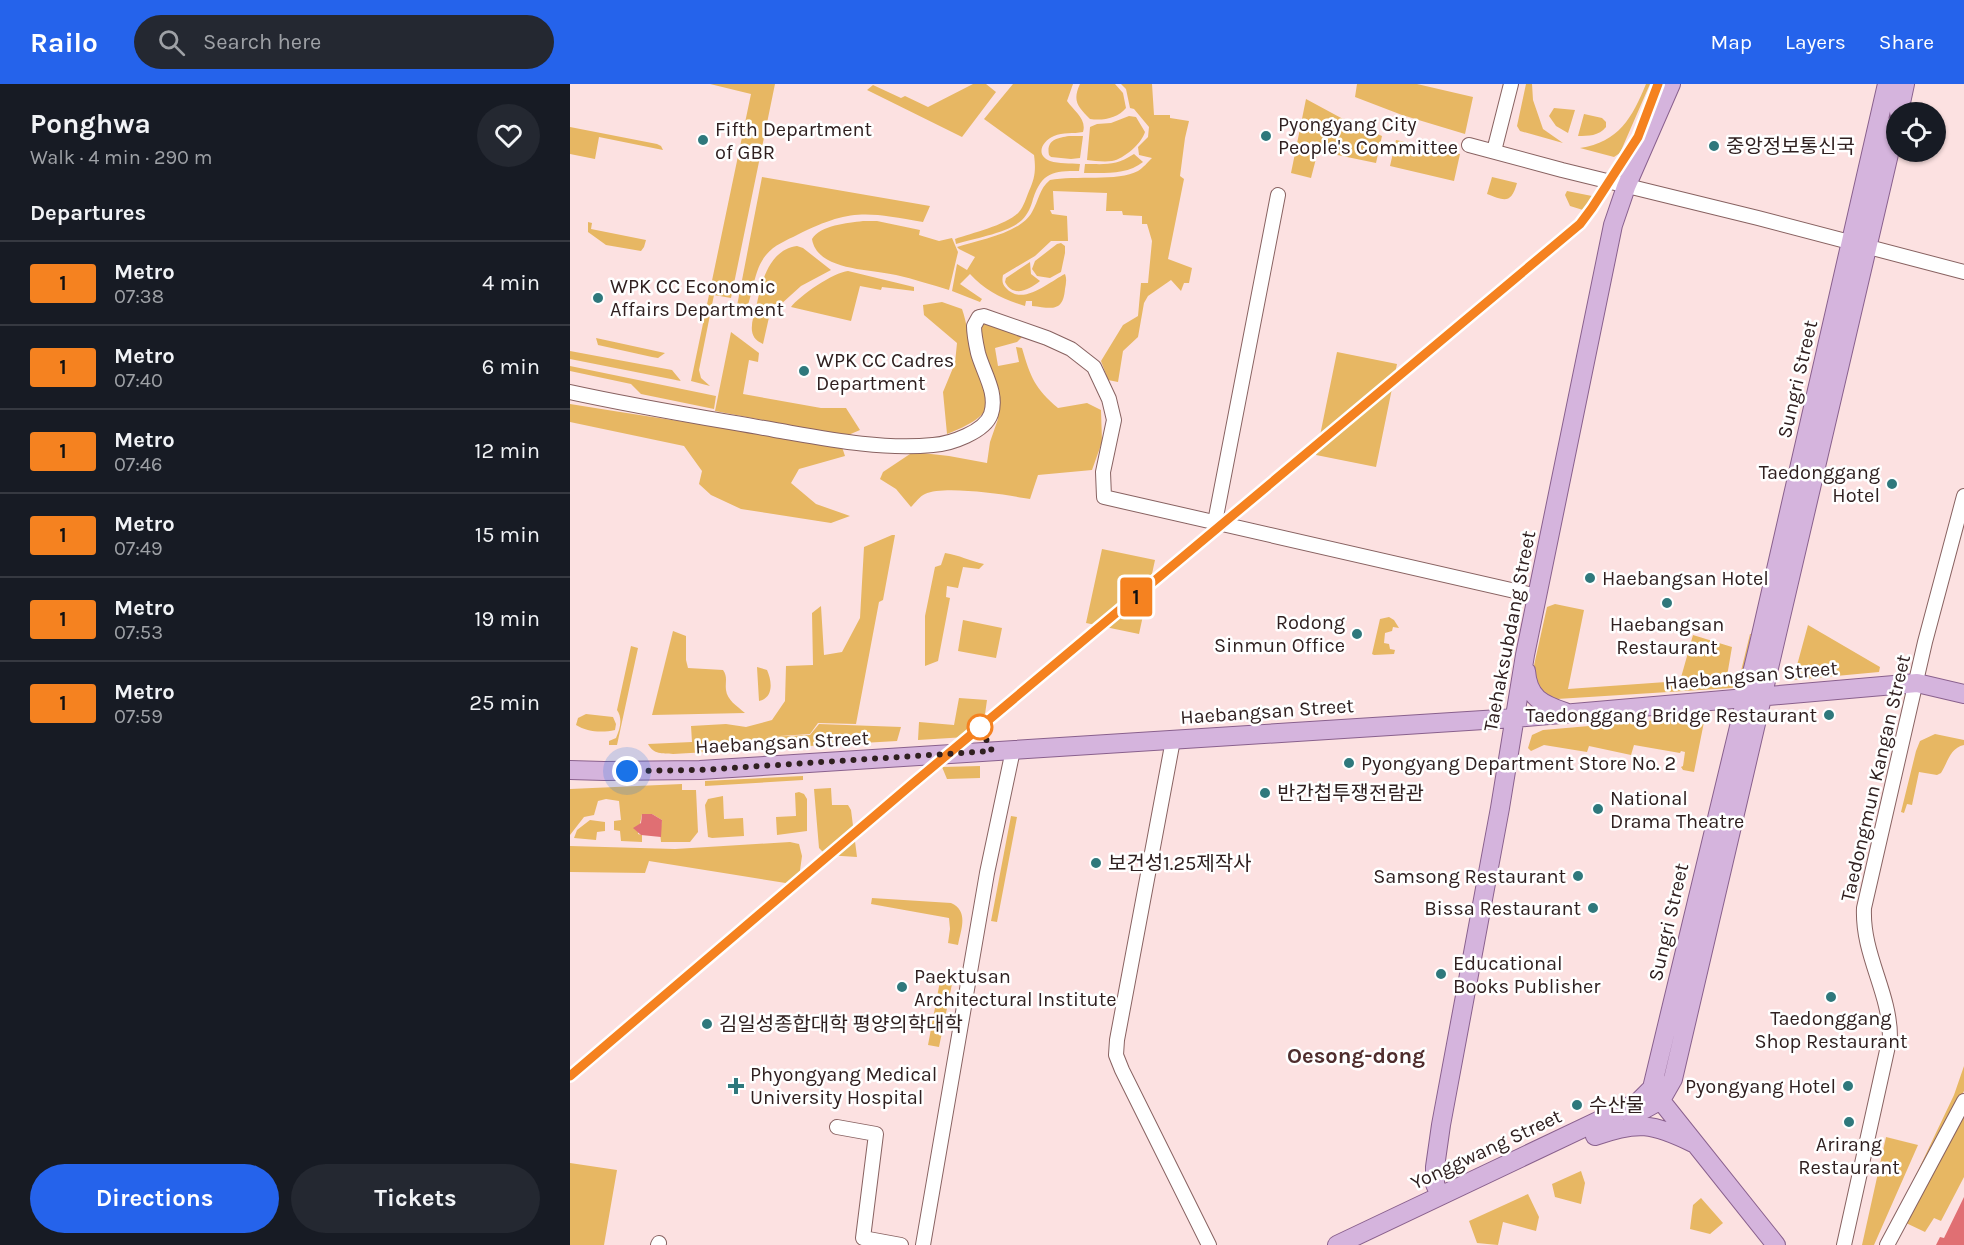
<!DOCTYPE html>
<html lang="en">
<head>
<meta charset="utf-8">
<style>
	body { margin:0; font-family:Karla,"Noto Sans KR",sans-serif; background:#242831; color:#f1f3f6; height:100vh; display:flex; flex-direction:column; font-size:22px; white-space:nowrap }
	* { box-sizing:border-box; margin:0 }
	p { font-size:20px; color:#9ea1a6 }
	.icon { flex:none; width:33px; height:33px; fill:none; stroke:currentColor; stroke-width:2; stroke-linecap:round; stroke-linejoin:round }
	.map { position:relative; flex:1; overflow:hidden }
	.side { display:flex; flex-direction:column; background:#171b24; width:570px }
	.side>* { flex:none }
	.badge { padding:0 12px; border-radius:4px; font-size:21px; line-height:39px }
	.controls { position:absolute; left:1316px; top:18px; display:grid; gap:12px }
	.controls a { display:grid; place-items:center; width:60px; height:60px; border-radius:50%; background:#171b24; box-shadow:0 2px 4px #0004; font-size:30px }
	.you { position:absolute; width:30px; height:30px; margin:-15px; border:4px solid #fff; border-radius:50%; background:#1a73e8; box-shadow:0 0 0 9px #1a73e833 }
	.map>.badge { position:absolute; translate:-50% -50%; box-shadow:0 0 0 3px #fff }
	h2 { padding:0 30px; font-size:22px; line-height:54px }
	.round { display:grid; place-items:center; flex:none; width:63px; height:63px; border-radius:32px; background:#242831 }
	.overview { display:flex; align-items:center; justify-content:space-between; height:102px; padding:0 30px }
	h1 { font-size:28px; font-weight:700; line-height:45px }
	.cta { display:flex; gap:12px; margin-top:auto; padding:12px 30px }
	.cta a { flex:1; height:69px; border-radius:36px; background:#2563eb; color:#fff; font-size:24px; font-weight:700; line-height:69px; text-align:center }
	.cta a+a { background:#242831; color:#f1f3f6 }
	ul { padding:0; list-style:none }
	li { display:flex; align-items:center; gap:18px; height:84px; padding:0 30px; border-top:2px solid #363941 }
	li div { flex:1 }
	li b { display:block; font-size:22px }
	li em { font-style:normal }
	li .badge { min-width:66px; font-weight:700; text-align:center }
	header { display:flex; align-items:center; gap:36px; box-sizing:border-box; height:84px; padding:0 30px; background:#2563eb; color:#fff }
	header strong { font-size:28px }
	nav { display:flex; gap:33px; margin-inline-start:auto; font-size:21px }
	.search { width:420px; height:54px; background:#242831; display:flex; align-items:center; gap:15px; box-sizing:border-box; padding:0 21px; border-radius:33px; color:#9ea1a6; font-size:22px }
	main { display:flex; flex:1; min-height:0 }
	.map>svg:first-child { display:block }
	.green { fill:#e7b763 }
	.water { fill:#e06f73 }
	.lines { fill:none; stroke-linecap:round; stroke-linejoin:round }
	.minor-casing { stroke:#886261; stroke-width:16 }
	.major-casing { stroke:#89608d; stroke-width:20 }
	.minor { stroke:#fff; stroke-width:14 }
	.major { stroke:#d5b4dd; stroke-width:18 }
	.line-casing { stroke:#fff; stroke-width:14 }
	.line { stroke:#f58220; stroke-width:9 }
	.walk { stroke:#302020; stroke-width:6; stroke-dasharray:0 10.8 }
	.poi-dot { fill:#2f787c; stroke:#fff; stroke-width:2 }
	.stop-dot { fill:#fff; stroke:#f58220; stroke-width:3 }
	.labels { text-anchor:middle; stroke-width:5; stroke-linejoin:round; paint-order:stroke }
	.poi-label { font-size:20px; fill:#302020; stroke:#fff; text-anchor:start }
	.street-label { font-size:20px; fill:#302020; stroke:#fff }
	.quarter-label { font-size:22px; font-weight:bold; fill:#4f2d2d; stroke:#fff }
</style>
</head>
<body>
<header>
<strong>Railo</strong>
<div class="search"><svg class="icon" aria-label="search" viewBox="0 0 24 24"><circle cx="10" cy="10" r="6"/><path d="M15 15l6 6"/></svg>Search here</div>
<nav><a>Map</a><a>Layers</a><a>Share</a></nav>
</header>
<main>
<section class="side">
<div class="overview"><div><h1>Ponghwa</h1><p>Walk · 4 min · 290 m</p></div><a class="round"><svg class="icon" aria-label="heart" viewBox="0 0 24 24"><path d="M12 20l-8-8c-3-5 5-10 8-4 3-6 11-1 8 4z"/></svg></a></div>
<h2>Departures</h2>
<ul>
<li><span class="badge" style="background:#f58220;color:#111">1</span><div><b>Metro</b><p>07:38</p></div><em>4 min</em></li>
<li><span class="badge" style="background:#f58220;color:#111">1</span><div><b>Metro</b><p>07:40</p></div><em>6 min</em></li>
<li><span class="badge" style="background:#f58220;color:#111">1</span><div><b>Metro</b><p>07:46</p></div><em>12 min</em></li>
<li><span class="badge" style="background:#f58220;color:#111">1</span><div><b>Metro</b><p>07:49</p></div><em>15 min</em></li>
<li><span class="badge" style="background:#f58220;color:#111">1</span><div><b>Metro</b><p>07:53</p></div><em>19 min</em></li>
<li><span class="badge" style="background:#f58220;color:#111">1</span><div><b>Metro</b><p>07:59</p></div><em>25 min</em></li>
</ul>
<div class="cta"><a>Directions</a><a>Tickets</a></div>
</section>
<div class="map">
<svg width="1394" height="1161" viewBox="0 0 1394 1161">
	<rect width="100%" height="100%" fill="#fce1e1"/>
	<!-- green -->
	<path class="green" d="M140,0H205L161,214L144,211L129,286L131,294L140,302L121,297L181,10Z
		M403,0H416L426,8L392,53L297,6L303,1L331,14L335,12L358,23Z
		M443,0H503L497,17C504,27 517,35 513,48C503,50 493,48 484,52C472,57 465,71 480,77C489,80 500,79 510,80L509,87C483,87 472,88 463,115C461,123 458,130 452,136C438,149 405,154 386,160L385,155C402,149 437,141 449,128C454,122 456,114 459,107C465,94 466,86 464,71L414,35Z
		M510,0H545L553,9L556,24C548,34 533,37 520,35C508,23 502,17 510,0Z
		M551,0H582L584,31H600V34L619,37L615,54L610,92L614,95L598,175L622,184L619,199H614L611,207L601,196L578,212L574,219L568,253L553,267L548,298L538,296L531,277L553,241L568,232L571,199H578L582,157L577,140H572V132L553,131L552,127H536L537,109L483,107L484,126H480L482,130L497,132L498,157H481L465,172L433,191C432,196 432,200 436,204C453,223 480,197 495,190C497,195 496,200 495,205C493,229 481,224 462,222V217H456L455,222C433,215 415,207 400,190L390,200L412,215L410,218L382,207L387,180L397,186L405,173L389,165L387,163C409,156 451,149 462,128C469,116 469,105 480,96C505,91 548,98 568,87C573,84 578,78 582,74L569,71L568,63L578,53L579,43L564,25L560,24L556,5Z
		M787,0H847L903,13L895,50L832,31L785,13Z
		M956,0H962L963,16L973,45L993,59L950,47L947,42Z
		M1076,0H1080L1050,69L1044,73L1010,64C1049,58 1062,34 1076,0Z
		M736,15L773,35L812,52L806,79L748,67L741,94L721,89Z
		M984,24L1005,26L998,49L986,42L979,32Z
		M1014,30L1032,34L1036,38V43C1029,52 1018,52 1008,52Z
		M559,32L566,33L575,48C572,59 554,75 542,77C535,78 524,77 517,76L520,43L527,40L541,39Z
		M0,43L87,60L91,62L93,66L29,53L25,75L0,70Z
		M499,52H513L510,74L501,75L481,73L479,71C476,56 487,54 499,52Z
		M826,56L890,70L884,97L820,82Z
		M564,70L573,78C557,91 533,89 514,89L515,80C537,80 545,82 564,70Z
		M192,93L360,122L353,138C297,128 280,124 227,151C217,156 204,161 196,171C182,188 184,213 173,232L166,227Z
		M922,93L947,99C941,120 935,117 917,110Z
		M997,107L1022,112V119L1020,124L1013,126L1000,122L995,111Z
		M293,137H307L350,146L349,151L369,157L382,154L388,168L379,206C362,201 344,195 326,191C301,185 247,187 242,155C251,141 277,139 293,137Z
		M18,138L22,139L21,145L76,156L74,163L71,167L36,161L18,148Z
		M491,159L495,162V169L491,188L480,194L467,192L462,185L465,177L487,160Z
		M227,162L233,164L261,186L231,202L210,221L202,220L193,260C187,257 183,254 182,247C181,239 184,231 186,224C191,200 198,166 227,162Z
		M460,178L461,190L470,197C459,206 443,214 435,198L436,194Z
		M278,187L344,203V207L312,203L311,206L290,202L281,237L221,223C229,212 264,188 278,187Z
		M372,218L392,225C397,239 398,253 402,267C416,315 438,326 377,350L373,308L385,279L387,259L354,231L353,221Z
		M413,237L495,267V270L453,252L447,258L425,264L428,282L449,278L446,263L452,264C460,292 465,305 488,324L517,319L531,326L532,358L522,386L468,391L460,415C437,411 375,401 355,410C350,412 345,419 341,423L326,405L310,395L313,388L343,368L379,372L417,379L420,358L428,335L429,313L409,251Z
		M161,248L189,269L188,278L179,276L173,310L251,324H276L290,346L276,352L145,327Z
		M26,254L95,269L88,274L82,273L28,261Z
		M0,267L102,286L111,297L0,275Z
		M767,268L827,280L806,383L746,371Z
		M0,282L146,312L144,325L71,310L61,300L0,287Z
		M0,320C91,335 181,347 272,363L275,372L229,385L221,399L246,420L280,432L261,439L171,425L141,411L129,400L132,387L114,362L0,338Z
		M322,451H325L313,516L309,518L286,640L248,639L240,650L195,653L240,651L249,640L331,643L327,657L103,670C92,669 84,671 78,660L122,658L121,642L156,640L176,643L202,636L215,617L216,582L243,581L242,529L251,522L254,571L272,568L290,534L294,463Z
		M532,465L585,476L569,550L516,539Z
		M375,469C389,471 400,477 414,480L409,485L393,483L388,504L377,502L376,513L380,514L368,577L355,582V532L365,483L371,481Z
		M985,520L1014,526L998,605L1110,597L1123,551L1162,563L1156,598L1165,600L1171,587L1180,550H1181C1178,566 1177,597 1162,604L987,615L970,611L963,586L977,523Z
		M819,533L824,536L829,544L823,543L822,547L815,549L814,559L819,560L820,565L825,566L824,570L804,571L802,570L810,535Z
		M393,536L432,544L426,574L388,567Z
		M1238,541L1310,583L1309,588L1223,596Z
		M103,547L116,552V576L118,584L153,586C158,593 155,598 156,606C157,616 167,622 175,629L82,631Z
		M61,562L68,564L47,661H39V657L46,654C50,645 53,635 47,626Z
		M187,583L197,586C202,597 204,614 189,617Z
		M389,614L417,616L412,652L348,656L349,638L384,641Z
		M16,630L43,633L46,640L45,646C32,649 17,648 6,641L8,634Z
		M1123,633L1134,638L1124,688L1113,686L1111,683L1113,682L1115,668L1111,667L1110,669L1064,661L1061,671L1019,662L1017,668L974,661L961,667L958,664L962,651L973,646Z
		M1365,650L1394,656V661C1380,664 1378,678 1371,689L1367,691L1349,688L1342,721L1337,720L1334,729L1331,728L1346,667L1350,657Z
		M410,682V694L377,695L372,683Z
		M233,692V696L135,702V697Z
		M112,700V706H126L128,748L120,758H91L90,748L92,736L82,730H72L68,750L72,751V758L51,757L50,747L44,746V737L51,736L49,717L36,715L28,717L24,731L14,733L0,751V705Z
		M261,704L262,721H278L281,726L287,773L256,771L249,764L244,705Z
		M229,708L234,710L237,715V747L207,751L206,733L226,732L225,709Z
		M153,712L154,735L173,734L174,752L142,754L138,753L135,721L138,715Z
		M441,732L447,733L427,838L421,837Z
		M20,736L35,738V747L27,748L26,756L4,754L7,746Z
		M220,758L229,760L232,772L228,801L79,777L75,789L0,788V762L105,765Z
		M302,814L381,819C399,827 391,845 388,861L378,859L380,845L379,834L301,820Z
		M370,897L382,900L369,963L358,961Z
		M1394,982V1007L1315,1156L1384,1011Z
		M1394,1027V1093L1371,1137L1364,1134L1355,1148L1336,1139Z
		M1316,1053L1348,1061L1304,1161H1292Z
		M0,1079L47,1086L34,1161H0Z
		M1011,1087L1015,1099L1011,1120L985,1113L982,1100Z
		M958,1110L969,1133L966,1147L933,1138L928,1161L907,1159L899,1137Z
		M1131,1114L1153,1139L1140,1150L1120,1145L1123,1121Z"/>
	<!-- water -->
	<path class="water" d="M72,730H82L92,736L91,753L71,751L63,744L71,739Z
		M1394,1113V1161H1366L1370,1153L1374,1154Z"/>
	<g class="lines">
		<!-- minor casing -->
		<g class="minor-casing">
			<path id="minor" d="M899,61L992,86L1188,134L1394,188
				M924,67L941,0
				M0,308C68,323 137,334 205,346C257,355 311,366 363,361C380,360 415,348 421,330C428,309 413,288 408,269C406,260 404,251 404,242L409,233L414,232L477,254L501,265L524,283L539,315L544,336L533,388L534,413L967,512
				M645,438L708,111
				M603,656L547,956L546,971L552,986L639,1161
				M267,1043L306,1050L293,1154L331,1161
				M88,1161L89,1159
				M353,1161L417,789L443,666
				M1274,1161L1320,953C1320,908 1292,871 1294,824L1355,558L1394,412
				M1317,1161L1394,1017"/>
		</g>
		<!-- major casing -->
		<g class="major-casing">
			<path id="major" d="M1329,28L1335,0
				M956,587C958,614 972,620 995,628
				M0,686L34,687L130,686L945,634L1347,599L1394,610
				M1084,1008L1206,1161
				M1062,1032L1091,1016L1103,995L1326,40
				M1025,1052C1068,1037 1082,1039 1123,1059
				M870,1112L865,1100V1083L871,1041L930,724L955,571L1043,141L1056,103L1101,0
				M767,1161L1068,1018L1082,1004L1188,564L1317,0"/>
		</g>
		<!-- minor -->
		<use href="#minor" class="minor"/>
		<!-- major -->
		<use href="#major" class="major"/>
	</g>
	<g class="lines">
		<!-- line casing -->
		<g class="line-casing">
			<path id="line" d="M0,992L341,701L1010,140L1022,124L1068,53L1088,0"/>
		</g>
		<!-- line -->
		<use href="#line" class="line"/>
		<!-- walk -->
		<path class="walk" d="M57,687L130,686L422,667L410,643"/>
	</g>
	<!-- markers -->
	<g class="poi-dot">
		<circle cx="696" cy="52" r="6"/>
		<circle cx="133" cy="56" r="6"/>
		<circle cx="1144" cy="62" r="6"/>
		<circle cx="28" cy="214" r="6"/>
		<circle cx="234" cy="287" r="6"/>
		<circle cx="1322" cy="400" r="6"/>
		<circle cx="1020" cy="494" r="6"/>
		<circle cx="1097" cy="519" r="6"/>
		<circle cx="787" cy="550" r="6"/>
		<circle cx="1259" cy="631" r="6"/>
		<circle cx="779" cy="679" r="6"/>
		<circle cx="695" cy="709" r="6"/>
		<circle cx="1028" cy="725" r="6"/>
		<circle cx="526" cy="779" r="6"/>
		<circle cx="1008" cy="792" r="6"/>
		<circle cx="1023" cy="824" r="6"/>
		<circle cx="871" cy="890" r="6"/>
		<circle cx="332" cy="903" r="6"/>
		<circle cx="1261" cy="913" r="6"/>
		<circle cx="137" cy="940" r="6"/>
		<path d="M163 993h6v6h6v6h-6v6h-6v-6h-6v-6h6z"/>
		<circle cx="1278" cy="1002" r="6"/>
		<circle cx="1007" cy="1021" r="6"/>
		<circle cx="1279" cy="1038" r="6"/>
	</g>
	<circle class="stop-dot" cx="410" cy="643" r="12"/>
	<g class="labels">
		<!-- poi labels -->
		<g class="poi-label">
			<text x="708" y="47">Pyongyang City<tspan x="708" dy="23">People's Committee</tspan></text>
			<text x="145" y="52">Fifth Department<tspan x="145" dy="23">of GBR</tspan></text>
			<text x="1156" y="69">중앙정보통신국</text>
			<text x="40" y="209">WPK CC Economic<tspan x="40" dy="23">Affairs Department</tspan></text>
			<text x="246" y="283">WPK CC Cadres<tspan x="246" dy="23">Department</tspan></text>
			<text x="1310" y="395" text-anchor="end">Taedonggang<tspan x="1310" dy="23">Hotel</tspan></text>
			<text x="1032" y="501">Haebangsan Hotel</text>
			<text x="775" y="545" text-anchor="end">Rodong<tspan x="775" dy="23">Sinmun Office</tspan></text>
			<text x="1097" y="547" text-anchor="middle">Haebangsan<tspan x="1097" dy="23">Restaurant</tspan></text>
			<text x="1247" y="638" text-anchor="end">Taedonggang Bridge Restaurant</text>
			<text x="791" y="686">Pyongyang Department Store No. 2</text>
			<text x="707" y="716">반간첩투쟁전람관</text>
			<text x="1040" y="721">National<tspan x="1040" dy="23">Drama Theatre</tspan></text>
			<text x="538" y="786">보건성1.25제작사</text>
			<text x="996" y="799" text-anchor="end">Samsong Restaurant</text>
			<text x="1011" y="831" text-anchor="end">Bissa Restaurant</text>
			<text x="883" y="886">Educational<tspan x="883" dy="23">Books Publisher</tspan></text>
			<text x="344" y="899">Paektusan<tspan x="344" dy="23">Architectural Institute</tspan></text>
			<text x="1261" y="941" text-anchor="middle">Taedonggang<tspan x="1261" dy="23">Shop Restaurant</tspan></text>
			<text x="149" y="947">김일성종합대학 평양의학대학</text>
			<text x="180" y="997">Phyongyang Medical<tspan x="180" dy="23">University Hospital</tspan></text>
			<text x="1266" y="1009" text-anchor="end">Pyongyang Hotel</text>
			<text x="1019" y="1028">수산물</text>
			<text x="1279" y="1067" text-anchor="middle">Arirang<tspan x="1279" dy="23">Restaurant</tspan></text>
		</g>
		<!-- street labels -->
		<g class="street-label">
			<text transform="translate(1227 295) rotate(-77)" y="7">Sungri Street</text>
			<text transform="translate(939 547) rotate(-79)" y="7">Taehaksubdang Street</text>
			<text transform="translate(1181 591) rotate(-5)" y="7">Haebangsan Street</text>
			<text transform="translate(697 627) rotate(-4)" y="7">Haebangsan Street</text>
			<text transform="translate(212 658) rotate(-3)" y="7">Haebangsan Street</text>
			<text transform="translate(1305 694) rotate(-77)" y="7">Taedongmun Kangan Street</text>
			<text transform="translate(1098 838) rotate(-77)" y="7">Sungri Street</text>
			<text transform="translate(916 1065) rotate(-25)" y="7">Yonggwang Street</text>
		</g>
		<!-- quarter labels -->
		<g class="quarter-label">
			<text x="786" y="979">Oesong-dong</text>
		</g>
	</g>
</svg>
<div class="controls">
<a><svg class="icon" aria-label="locate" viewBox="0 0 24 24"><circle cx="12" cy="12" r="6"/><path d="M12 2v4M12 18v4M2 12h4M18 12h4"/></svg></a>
</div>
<div class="you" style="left:57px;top:687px"></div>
<b class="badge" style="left:566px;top:513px;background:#f58220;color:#111">1</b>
</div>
</main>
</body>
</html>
